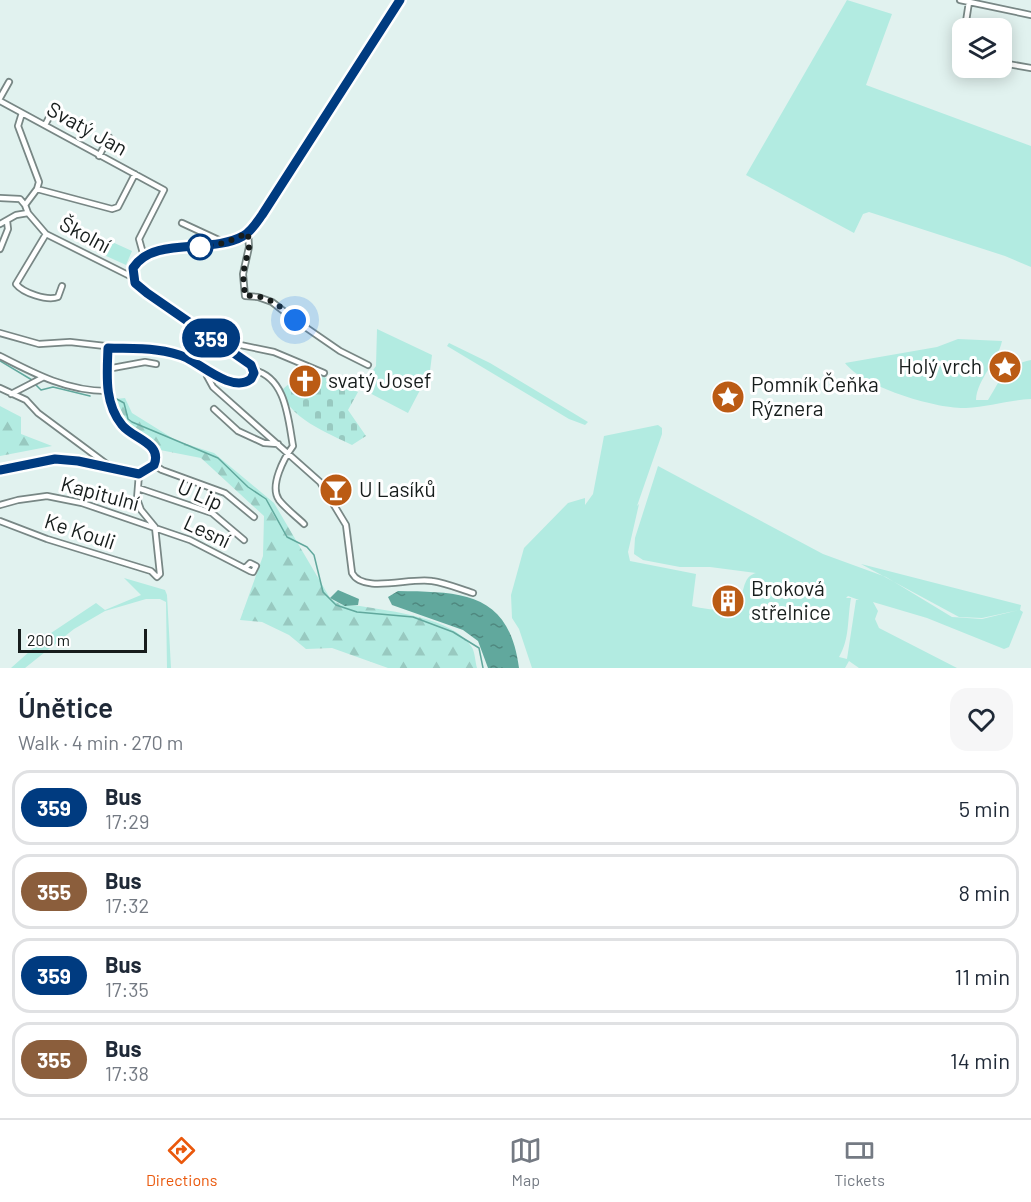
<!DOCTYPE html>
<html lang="en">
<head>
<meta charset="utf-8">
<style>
	body { margin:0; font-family:Barlow,sans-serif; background:#f6f6f7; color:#1f2937; height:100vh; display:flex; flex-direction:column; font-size:22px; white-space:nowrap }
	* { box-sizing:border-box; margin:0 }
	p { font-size:20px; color:#747a83 }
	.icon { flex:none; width:33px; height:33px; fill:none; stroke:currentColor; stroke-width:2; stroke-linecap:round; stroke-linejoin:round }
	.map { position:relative; height:668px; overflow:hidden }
	.sheet { display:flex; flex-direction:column; background:#fff; flex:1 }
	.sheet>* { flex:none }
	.badge { padding:0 12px; border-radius:20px; font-size:21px; line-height:39px }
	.tools { position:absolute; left:952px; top:18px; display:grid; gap:12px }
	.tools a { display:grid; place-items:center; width:60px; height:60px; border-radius:12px; background:#fff; box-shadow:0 3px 15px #0003; font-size:30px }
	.scale { position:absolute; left:18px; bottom:15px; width:129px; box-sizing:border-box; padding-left:6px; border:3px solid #171d1c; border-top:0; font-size:16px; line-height:21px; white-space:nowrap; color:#171d1c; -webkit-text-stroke:4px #fff; paint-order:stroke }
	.you { position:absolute; width:30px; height:30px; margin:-15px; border:4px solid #fff; border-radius:50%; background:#1a73e8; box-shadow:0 0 0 9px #1a73e833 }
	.map>.badge { position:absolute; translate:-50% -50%; box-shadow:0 0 0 3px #fff }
	.round { display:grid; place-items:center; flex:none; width:63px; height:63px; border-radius:18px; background:#f6f6f7 }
	.summary { display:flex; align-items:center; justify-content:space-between; height:102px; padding:0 18px }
	h1 { font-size:28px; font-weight:600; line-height:45px }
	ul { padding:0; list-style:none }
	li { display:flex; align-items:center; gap:18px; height:75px; margin:0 12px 9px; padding:0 6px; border:3px solid #e0e1e3; border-radius:18px }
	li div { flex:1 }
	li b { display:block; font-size:22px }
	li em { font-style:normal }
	li .badge { min-width:66px; font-weight:700; text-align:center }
	.tabs { display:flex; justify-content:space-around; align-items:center; height:84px; border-top:2px solid #e0e1e3; background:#fff; font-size:16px; color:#747a83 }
	.tabs a { display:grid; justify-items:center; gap:3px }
	.tabs .selected { color:#ea580c }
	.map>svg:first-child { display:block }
	.grass { fill:#b2ebe1; fill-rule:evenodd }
	.forest { fill:url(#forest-firs) }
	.cemetery { fill:url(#cemetery-stones) }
	.water { fill:url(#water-ripples) }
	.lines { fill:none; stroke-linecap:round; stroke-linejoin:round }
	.stream { stroke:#61a89d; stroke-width:1.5 }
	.minor-casing { stroke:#788785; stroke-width:8 }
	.minor { stroke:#fff; stroke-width:4.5 }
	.line-casing { stroke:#fff; stroke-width:14 }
	.line { stroke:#003b80; stroke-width:9 }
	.walk { stroke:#171d1c; stroke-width:6; stroke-dasharray:0 10.8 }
	.stop-dot { fill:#fff; stroke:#003b80; stroke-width:3 }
	.labels { text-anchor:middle; stroke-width:6; stroke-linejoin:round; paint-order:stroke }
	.street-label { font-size:21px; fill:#171d1c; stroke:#fff }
	.poi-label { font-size:21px; fill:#171d1c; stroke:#fff; text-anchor:start }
</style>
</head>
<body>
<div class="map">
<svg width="1031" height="668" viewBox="0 0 1031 668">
	<defs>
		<pattern id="forest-firs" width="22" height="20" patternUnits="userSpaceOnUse" patternTransform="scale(1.5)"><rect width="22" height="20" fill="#b2ebe1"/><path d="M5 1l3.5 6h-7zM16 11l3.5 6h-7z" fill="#98c9c0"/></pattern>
		<pattern id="cemetery-stones" width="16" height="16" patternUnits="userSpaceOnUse" patternTransform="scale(1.5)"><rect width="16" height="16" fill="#b2ebe1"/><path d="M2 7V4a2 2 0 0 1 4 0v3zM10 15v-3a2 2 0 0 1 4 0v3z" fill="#98c9c0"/></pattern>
		<pattern id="water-ripples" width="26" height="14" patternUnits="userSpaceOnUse" patternTransform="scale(1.5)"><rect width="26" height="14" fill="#61a89d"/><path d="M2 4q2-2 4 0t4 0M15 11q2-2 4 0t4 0" fill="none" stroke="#4f887f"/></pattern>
	</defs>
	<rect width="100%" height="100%" fill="#e1f2ef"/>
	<!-- grass -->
	<path class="grass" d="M847,0L892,14L866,85L1031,146V267L1005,256L869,212L863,214L854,233L746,175Z
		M110,241L132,251L126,265L104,255Z
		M377,329L432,355L430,371L408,413L360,388L376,366Z
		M958,339L1002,341C998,361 977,379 976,400H988C1001,380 1003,366 1031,360V399C1009,400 988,407 966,408C936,409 863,387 845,363L937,347Z
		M449,343L490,363L588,422L585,425L569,419L447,346Z
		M658,425L662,428V434L637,506L639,504L628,552L630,561L696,574L692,606C761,622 731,580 756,573L710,567H680L643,560L634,554L635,538L658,466L823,554L886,577L952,617L982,619L1019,610L982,618L959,617L861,564L1021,605L1020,610L1023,612L1009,647L1004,649L927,618L873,602L878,611L875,619L879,628L957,668H859L849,661L845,668H532L519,629L512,618L511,595L524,548L568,503L585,498V505L593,494L604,436ZM848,596L859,600H856L847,659L839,657C850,638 847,621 851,598H846Z
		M124,578L165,590L167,595L171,668H167L166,602L160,599H146L105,611L74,629L25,668H11L48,635L96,603L105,610L141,595Z"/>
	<!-- forest -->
	<path class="forest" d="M125,398L132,413L177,441L214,453L274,503L330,598C345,609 346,604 360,606C390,611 453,618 471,646C475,651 475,661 477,668H388L332,648L306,649L289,635L262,622L240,620L263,556L264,516L201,458L160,450C154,440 148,442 139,437C125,429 121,414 116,399Z
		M0,406L21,417V434L52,446L0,456Z"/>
	<!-- cemetery -->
	<path class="cemetery" d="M310,371L358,392L348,410L366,436L352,445C332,435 283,416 283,389L299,375Z"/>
	<!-- water -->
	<path class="water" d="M338,590L359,599L358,605L345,606L330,598Z
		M398,591C463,592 509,592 519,668H488L478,641L463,630L392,605L388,597Z"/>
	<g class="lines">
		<!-- stream -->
		<path class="stream" d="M0,361L32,380
			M35,384L41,390L53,387L90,396
			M113,397L124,403L128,419L132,422L218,458L248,487L266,499L287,537L307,547L314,555L323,592L336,605L357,612L413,617L453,632L479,648L483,668"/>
		<!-- minor casing -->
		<g class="minor-casing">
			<path id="minor" d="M960,0L1031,15
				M965,28L969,2
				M963,40L960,56L963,57
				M1002,63L1031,68
				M0,98L9,82
				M0,101L164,190L139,239L144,257
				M22,113L18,126L39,182L37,189L25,205L28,213L46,234L132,277
				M45,125L54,108
				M99,156L109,137
				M37,189L112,209L118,207L135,174
				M0,198L20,199L25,205
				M182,223L223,242
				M0,224L16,215L28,213
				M248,233L249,247L243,274L245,296L258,297L272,302L295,320L340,351L368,365
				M46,234L16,284C23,293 47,301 58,297L62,286
				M0,249L8,229L7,221
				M0,333L39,344L70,342L175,354L224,378L242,382L249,381L253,373L251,365L147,293L135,283L133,268C157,232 220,260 251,230L400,0
				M220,344L226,342L274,352L324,373
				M0,356C35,374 67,391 107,391
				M107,369L145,362L156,364
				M253,370C286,377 288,418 293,446C284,458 269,486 279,500C286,509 297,517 304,524
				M207,376L213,387L320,482L346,525L352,573C363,594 410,577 432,581C446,583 460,589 473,593
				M0,388L26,400L38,413L112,468
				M11,394L42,378
				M214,409L238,431L264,443L278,444
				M154,465L162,470L225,493L254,517
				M0,470L55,459L78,461L139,474L154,465C163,443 134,439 122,425C104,403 107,375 108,348
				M138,488L212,513L244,540
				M0,505L18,500L47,496L82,503L190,540L250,571L253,572L256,566L250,563L245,568
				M0,521L47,539L151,571L157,577L160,574L155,527L141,510L137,499L139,474"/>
		</g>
		<!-- minor -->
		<use href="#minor" class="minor"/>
	</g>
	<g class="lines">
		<!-- line casing -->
		<g class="line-casing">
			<path id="line" d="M0,470L55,459L78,461L139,474L154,465C163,443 133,439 122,425C104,403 107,375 108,348C134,349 163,347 187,358C203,366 233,393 251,379L254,373L251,365L147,293L135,283L133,268C153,236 212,254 243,236C251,232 257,222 262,215L400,0"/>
		</g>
		<!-- line -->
		<use href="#line" class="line"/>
		<!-- walk -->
		<path class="walk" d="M200,247L224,243L248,233L249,247L243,274L245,296C266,294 281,306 295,320"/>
	</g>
	<!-- icons -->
	<defs>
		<g id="sight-disc" transform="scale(1.725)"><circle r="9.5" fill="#bb5b14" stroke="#fff"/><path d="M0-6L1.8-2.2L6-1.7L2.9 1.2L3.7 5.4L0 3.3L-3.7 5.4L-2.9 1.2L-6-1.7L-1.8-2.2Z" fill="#fff"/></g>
		<g id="church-disc" transform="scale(1.725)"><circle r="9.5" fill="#bb5b14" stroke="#fff"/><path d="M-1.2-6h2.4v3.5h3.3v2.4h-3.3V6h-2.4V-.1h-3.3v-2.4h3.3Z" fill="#fff"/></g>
		<g id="bar-disc" transform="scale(1.725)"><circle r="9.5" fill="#bb5b14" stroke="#fff"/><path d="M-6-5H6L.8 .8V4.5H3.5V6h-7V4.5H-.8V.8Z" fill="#fff"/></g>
		<g id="building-disc" transform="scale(1.725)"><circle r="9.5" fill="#bb5b14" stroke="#fff"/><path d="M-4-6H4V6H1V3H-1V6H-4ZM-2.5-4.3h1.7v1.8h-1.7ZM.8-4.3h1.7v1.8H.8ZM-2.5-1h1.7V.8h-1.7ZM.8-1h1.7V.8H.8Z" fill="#fff"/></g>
	</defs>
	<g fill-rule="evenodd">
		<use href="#sight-disc" x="1005" y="367"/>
		<use href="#church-disc" x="305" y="381"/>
		<use href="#sight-disc" x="728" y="397"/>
		<use href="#bar-disc" x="336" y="490"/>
		<use href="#building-disc" x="728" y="601"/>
	</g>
	<!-- markers -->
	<circle class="stop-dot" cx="200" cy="247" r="12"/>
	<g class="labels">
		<!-- street labels -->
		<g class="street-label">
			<text transform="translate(87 129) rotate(29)" y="7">Svatý Jan</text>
			<text transform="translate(85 235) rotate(28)" y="7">Školní</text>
			<text transform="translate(100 494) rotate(15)" y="7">Kapitulní</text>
			<text transform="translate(200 495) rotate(24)" y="7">U Lip</text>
			<text transform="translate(80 532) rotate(18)" y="7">Ke Kouli</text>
			<text transform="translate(207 532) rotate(25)" y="7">Lesní</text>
		</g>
		<!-- poi labels -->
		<g class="poi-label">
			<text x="982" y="374" text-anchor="end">Holý vrch</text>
			<text x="328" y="388">svatý Josef</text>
			<text x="751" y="392">Pomník Čeňka<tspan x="751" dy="24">Rýznera</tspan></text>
			<text x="359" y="497">U Lasíků</text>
			<text x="751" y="596">Broková<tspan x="751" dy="24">střelnice</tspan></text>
		</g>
	</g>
</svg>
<div class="tools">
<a><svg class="icon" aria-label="layers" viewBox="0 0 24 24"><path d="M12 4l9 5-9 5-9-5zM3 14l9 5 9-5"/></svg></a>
</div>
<div class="scale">200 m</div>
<div class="you" style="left:295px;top:320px"></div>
<b class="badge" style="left:211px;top:338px;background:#003b80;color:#fff">359</b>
</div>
<section class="sheet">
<div class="summary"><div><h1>Únětice</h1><p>Walk · 4 min · 270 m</p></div><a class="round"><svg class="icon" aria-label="heart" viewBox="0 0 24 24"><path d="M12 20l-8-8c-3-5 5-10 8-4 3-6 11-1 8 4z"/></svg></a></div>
<ul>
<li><span class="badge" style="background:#003b80;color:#fff">359</span><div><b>Bus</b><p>17:29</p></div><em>5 min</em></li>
<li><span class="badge" style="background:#8b5e3c;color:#fff">355</span><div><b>Bus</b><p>17:32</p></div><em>8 min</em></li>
<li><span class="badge" style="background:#003b80;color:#fff">359</span><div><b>Bus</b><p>17:35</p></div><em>11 min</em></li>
<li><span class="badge" style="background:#8b5e3c;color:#fff">355</span><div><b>Bus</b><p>17:38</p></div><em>14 min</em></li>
</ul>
</section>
<nav class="tabs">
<a class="selected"><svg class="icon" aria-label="directions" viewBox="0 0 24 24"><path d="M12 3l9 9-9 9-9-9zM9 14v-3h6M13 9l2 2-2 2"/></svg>Directions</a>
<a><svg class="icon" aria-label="map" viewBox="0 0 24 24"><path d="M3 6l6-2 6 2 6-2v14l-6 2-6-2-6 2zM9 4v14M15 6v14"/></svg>Map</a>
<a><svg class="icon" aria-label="tickets" viewBox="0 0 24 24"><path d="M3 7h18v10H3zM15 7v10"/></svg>Tickets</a>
</nav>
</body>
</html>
